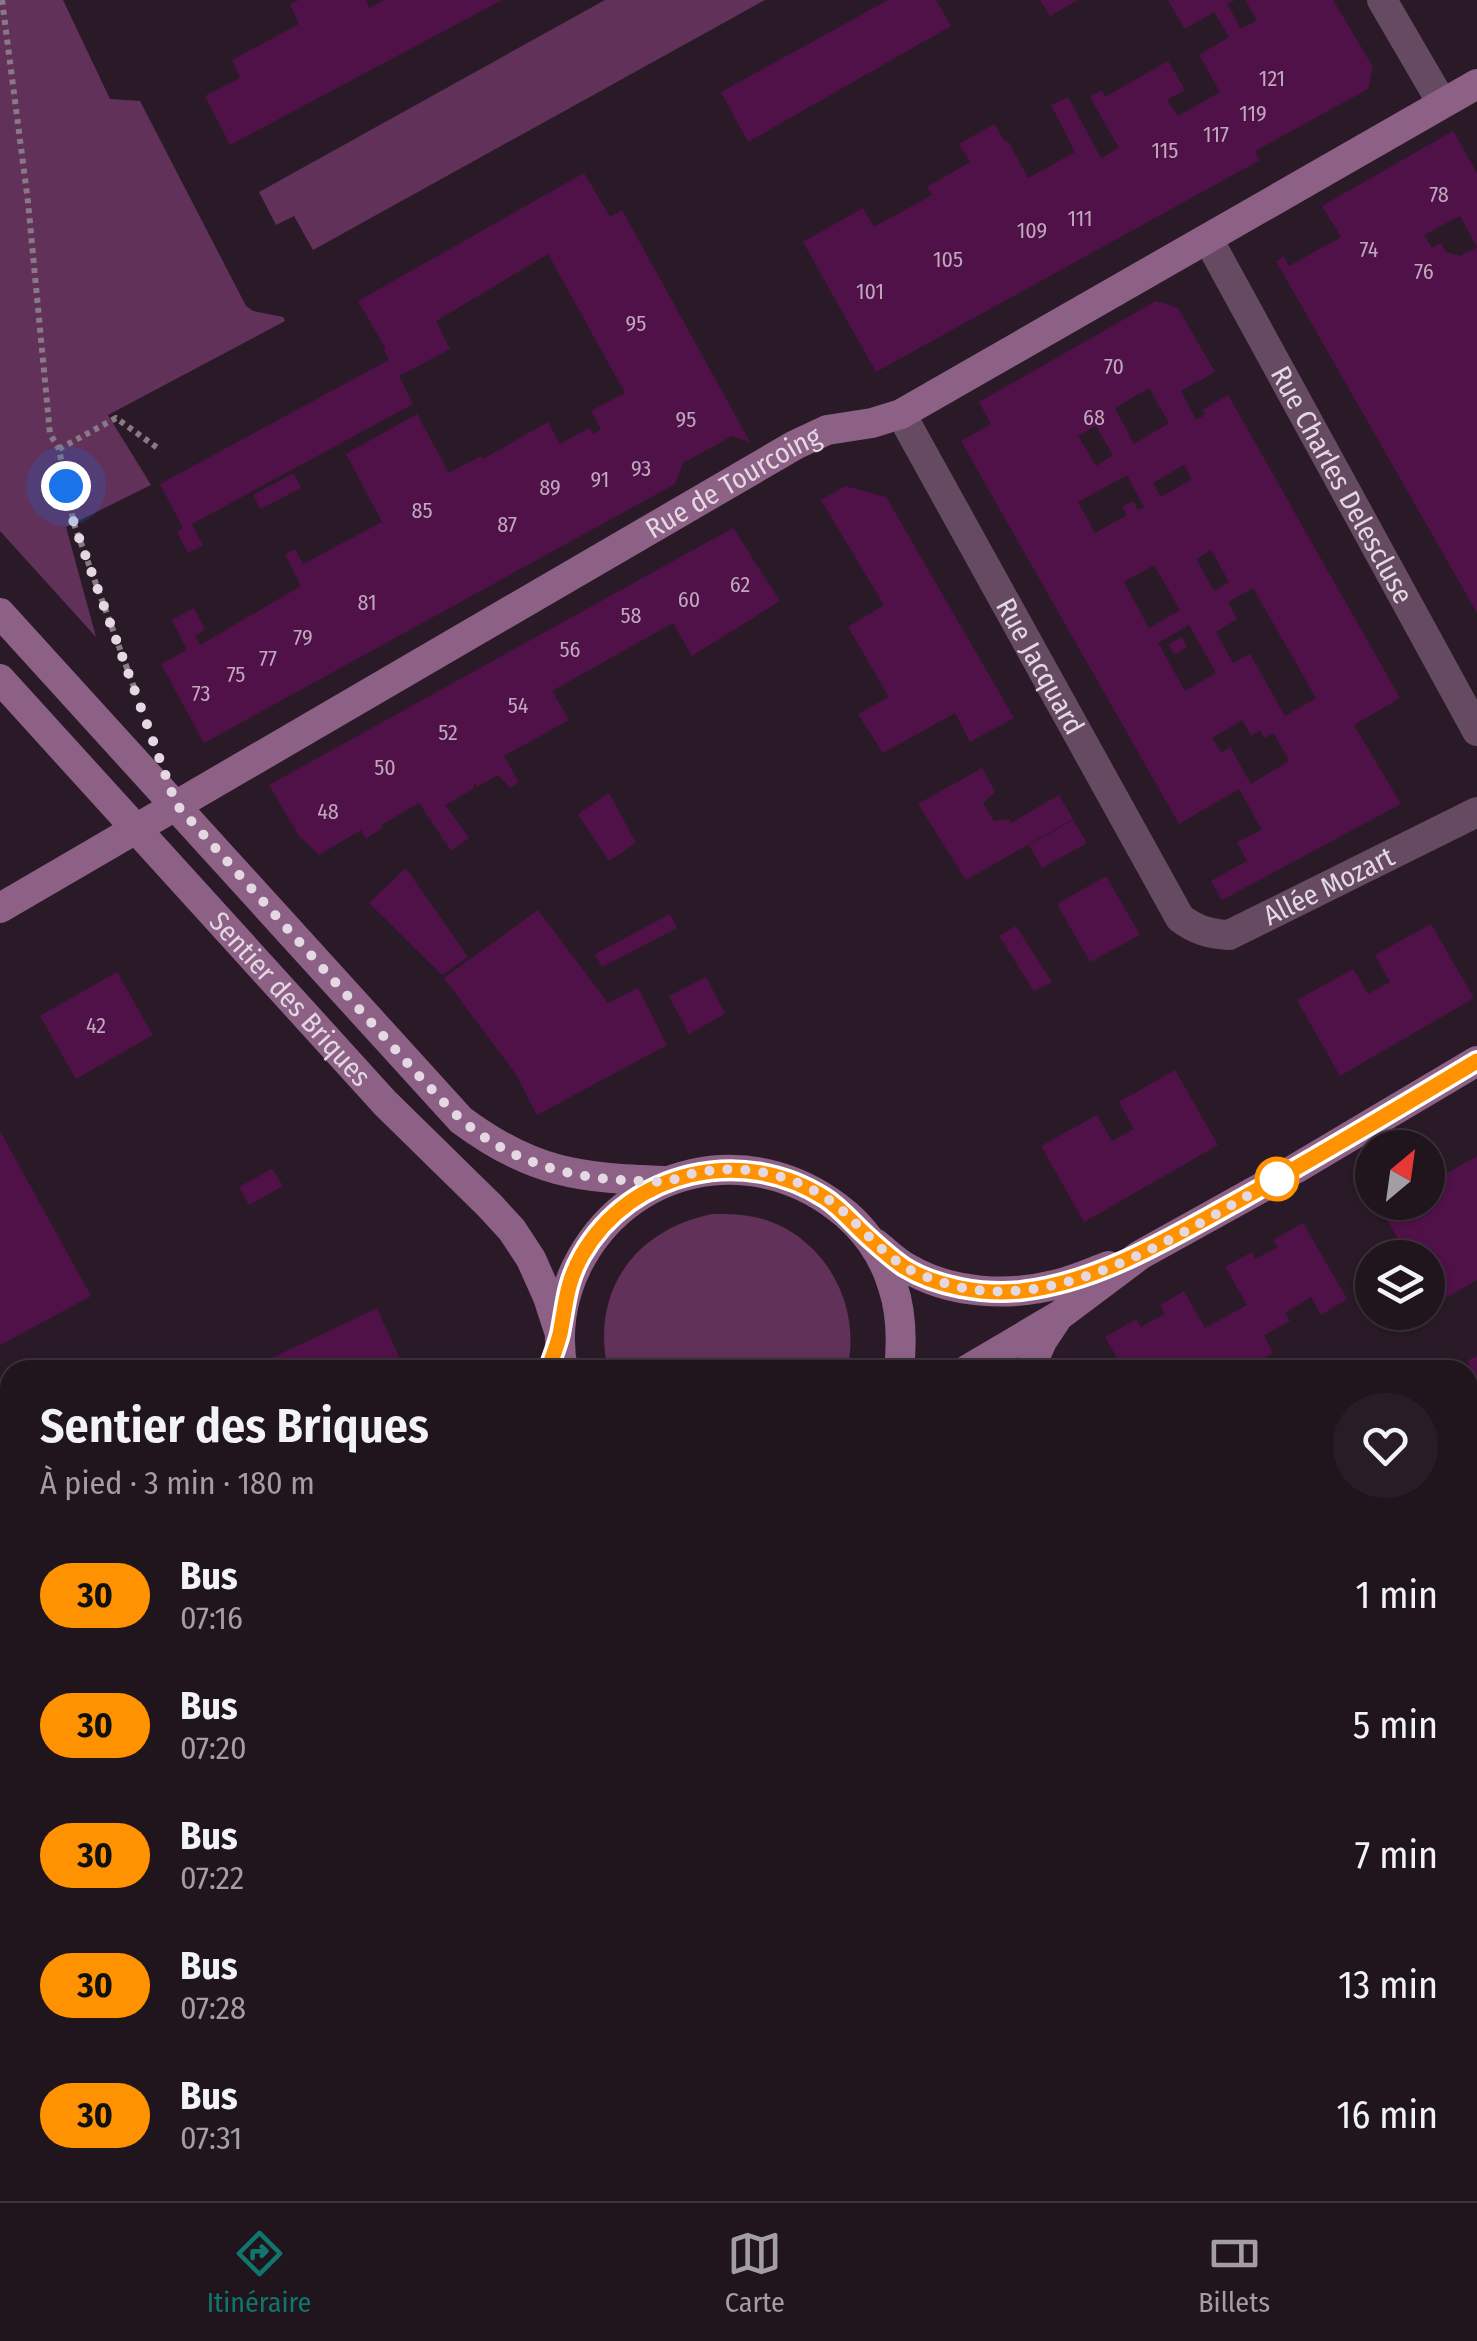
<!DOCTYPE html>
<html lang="fr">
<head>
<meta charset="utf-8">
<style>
	body { margin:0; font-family:"Fira Sans Condensed",sans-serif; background:#281d26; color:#f1f3f6; height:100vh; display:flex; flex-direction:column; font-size:38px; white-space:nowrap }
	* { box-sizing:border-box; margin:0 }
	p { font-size:32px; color:#a29ea4 }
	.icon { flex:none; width:55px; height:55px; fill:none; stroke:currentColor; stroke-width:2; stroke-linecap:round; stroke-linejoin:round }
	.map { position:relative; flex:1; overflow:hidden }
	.panel { position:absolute; left:0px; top:1360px; width:1478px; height:842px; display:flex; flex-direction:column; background:#20141d; border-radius:30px 30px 0 0; box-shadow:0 2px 8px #0004,0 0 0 2px #3d333b }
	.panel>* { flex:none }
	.badge { padding:0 20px; border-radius:32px; font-size:35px; line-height:65px }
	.needle { width:65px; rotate:29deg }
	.controls { position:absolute; left:1355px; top:1130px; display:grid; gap:20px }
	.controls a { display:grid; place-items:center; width:90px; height:90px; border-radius:50%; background:#20141d; box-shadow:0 2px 8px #0004,0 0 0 2px #3d333b; font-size:50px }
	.you { position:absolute; width:50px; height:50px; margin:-25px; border:8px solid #fff; border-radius:50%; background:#1a73e8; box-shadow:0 0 0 15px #1a73e833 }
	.map>.badge { position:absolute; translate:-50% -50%; box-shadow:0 0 0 5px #fff }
	.round { display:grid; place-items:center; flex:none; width:105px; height:105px; border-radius:52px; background:#281d26 }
	.headline { display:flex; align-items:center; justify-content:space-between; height:170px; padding:0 40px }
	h1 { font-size:48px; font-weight:600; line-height:75px }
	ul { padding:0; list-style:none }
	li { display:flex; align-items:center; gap:30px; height:130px; padding:0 40px }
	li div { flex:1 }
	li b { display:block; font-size:38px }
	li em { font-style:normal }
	li .badge { min-width:110px; font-weight:700; text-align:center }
	.tab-bar { display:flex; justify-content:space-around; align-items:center; height:140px; border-top:2px solid #3d333b; background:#20141d; font-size:28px; color:#a29ea4 }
	.tab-bar a { display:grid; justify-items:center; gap:5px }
	.tab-bar .on { color:#0f766e }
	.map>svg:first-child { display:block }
	.green { fill:#61315a }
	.building { fill:#501149; fill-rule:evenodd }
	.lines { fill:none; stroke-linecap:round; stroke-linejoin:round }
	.path { stroke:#877a85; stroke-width:6; stroke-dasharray:5 5; stroke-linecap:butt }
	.street { stroke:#664a61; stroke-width:30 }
	.secondary { stroke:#8d6086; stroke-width:30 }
	.line-casing { stroke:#fff; stroke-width:22 }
	.line { stroke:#ff9200; stroke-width:15 }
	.walk { stroke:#e4d9e2; stroke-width:10; stroke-dasharray:0 18 }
	.stop-dot { fill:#fff; stroke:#ff9200; stroke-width:5 }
	.labels { text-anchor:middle; stroke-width:8; stroke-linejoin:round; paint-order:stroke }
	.number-label { font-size:22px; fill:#bfa7bc }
	.street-label { font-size:28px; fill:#e4d9e2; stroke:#0e070d }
</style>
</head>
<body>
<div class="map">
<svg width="1477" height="2201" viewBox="0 0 1477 2201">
	<rect width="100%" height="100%" fill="#2a1a27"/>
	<!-- green -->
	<path class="green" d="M0,0H63L110,99L140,101L246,306L253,311L283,317L285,321L108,415L151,485L66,527L96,637L0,531Z
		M605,0H765L313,250L294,216L276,225L259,192Z
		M712,1214C728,1214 743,1214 759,1218C824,1235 863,1305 847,1370H608C590,1291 635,1230 712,1214Z"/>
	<!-- building -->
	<path class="building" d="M299,0H366L369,8L384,0H502L230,145L205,96L240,78L232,60L299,24L290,4Z
		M888,0H936L951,26L748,142L721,92Z
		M1040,0H1078L1050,16Z
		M1168,0H1235L1227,4L1241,29L1257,20L1245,0H1333L1373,67L1368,89L1255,151L1260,160L876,372L803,242L863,208L874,227L932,195L927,187L970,162L959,144L994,124L1005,142L1008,141L1028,178L1034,175L1075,152L1051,105L1068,97L1101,158L1119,148L1090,97L1102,90L1105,97L1168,61L1185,90L1167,100L1178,116L1220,92L1199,55L1229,37L1214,12L1185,29Z
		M1453,131L1477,173V613L1276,261L1284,256L1289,266L1341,237L1322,206ZM1460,216L1477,247L1460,256L1446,252L1441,243L1432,248L1424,235Z
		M584,173L610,217L622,210L750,442L732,436L683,463L675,484L204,743L161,664L187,650L172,620L194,608L205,630L195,636L200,645L301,586L285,554L295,549L303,564L382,522L346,454L417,414L449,473L481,456L483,459L548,422L560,444L589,428L593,434L601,429L591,411L625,393L548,254L436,321L450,349L399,376L413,404L192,524L203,545L188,553L177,532L183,528L160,484L389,360L384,350L386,349L358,301Z
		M1156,301L1178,308L1215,372L1181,391L1196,420L1205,415L1202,410L1228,395L1400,698L1354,725L1401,804L1222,900L1211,881L1247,861L1237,842L1262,830L1239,789L1179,824L961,441L991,424L979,402ZM1149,388L1169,423L1134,444L1115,408ZM1096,426L1113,455L1096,466L1078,436ZM1184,465L1192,479L1161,497L1153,483ZM1127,475L1144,507L1138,510L1133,501L1122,507L1127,515L1095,533L1078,502ZM1211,550L1229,582L1214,591L1196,559ZM1154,565L1180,610L1149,628L1124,582ZM1253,588L1316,698L1285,716L1250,654L1233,663L1216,632L1237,619L1228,602ZM1189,625L1216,673L1185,691L1158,643ZM1242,720L1251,736L1260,730L1264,738L1274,733L1289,761L1251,784L1230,747L1221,753L1212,738Z
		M294,473L301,488L260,509L253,495Z
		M845,486L886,497L1014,718L970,742L955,713L883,753L858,714L889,697L848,627L884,605L821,500Z
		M733,528L780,601L692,656L673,623L552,691L569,720L504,756L519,782L510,788L498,775L477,787L475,782L473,789L445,805L469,838L451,851L419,803L381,825L382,828L366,839L361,830L319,855L299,836L269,785Z
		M1182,637L1187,647L1174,655L1169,644Z
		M982,768L995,792L983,803L994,821L1009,819L1011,823L1059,795L1073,819L966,880L918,804Z
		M609,793L636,843L609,861L578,814Z
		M1073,820L1087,843L1042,868L1029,845Z
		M406,868L468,957L442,975L369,903Z
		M1106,876L1140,935L1090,962L1057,904Z
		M538,910L608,1003L638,988L667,1045L537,1115L517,1076L444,978Z
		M670,914L677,928L602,967L595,954Z
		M1431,924L1474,998L1340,1076L1297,1000L1353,969L1368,994L1390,982L1375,955Z
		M1016,926L1052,982L1034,991L999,936Z
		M117,972L153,1035L76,1079L40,1016Z
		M706,977L725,1014L689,1034L669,996Z
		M1175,1070L1218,1145L1084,1222L1041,1146L1097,1115L1112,1141L1134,1129L1119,1102Z
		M0,1131L91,1296L0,1345Z
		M1477,1156V1280L1435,1304L1428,1291V1258H1409L1382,1211L1396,1202H1428V1184Z
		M272,1169L283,1186L249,1205L239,1187Z
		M1303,1223L1347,1299L1321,1315L1311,1297L1285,1313L1290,1321L1264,1335L1273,1353L1243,1370H1230L1223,1359L1204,1370L1199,1363L1186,1370H1124L1105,1337L1136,1319L1141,1327L1165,1314L1160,1305L1184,1291L1205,1328L1247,1305L1225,1267L1252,1252L1255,1259L1278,1247L1273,1240Z
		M377,1308L405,1370H246L310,1340Z
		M1477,1356V1376L1467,1361Z
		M10,1456V1563L0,1567V1460Z
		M1468,1731L1477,1745V1832L1472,1835L1468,1827Z
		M312,2192H343L347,2201H316Z
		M423,2192H535L539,2201H407Z
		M611,2192H771L753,2201H615Z
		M1030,2192H1278L1268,2199L1269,2201H1012Z
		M1306,2192H1403L1409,2201H1310Z"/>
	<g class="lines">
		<!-- path -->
		<path class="path" d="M2,0L28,202L50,434L59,449L74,524L135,690
			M59,449L116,418L159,449"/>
		<!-- street -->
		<g class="street">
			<path d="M1382,0L1442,103"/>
			<path id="s1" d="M1208,239L1477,731"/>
			<path id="s2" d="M901,414L1180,918C1196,930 1209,934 1229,935L1477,812"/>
			<path d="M1468,1907L1477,1901"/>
			<path d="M880,2201L898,2192"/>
		</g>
		<!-- secondary -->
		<g class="secondary">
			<path d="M0,613L461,1120C532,1173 579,1178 665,1181"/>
			<path id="s3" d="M0,679L385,1103L490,1206L512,1230L531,1259L548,1297L560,1334"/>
			<path id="s4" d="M0,908L795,445L827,430L872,423L901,414L1477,84"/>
			<path d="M876,1244C886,1252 896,1262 907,1268C951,1294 1009,1297 1058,1284C1075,1280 1092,1272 1109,1266"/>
			<path d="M563,1370C556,1335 561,1298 577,1266C627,1166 749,1140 837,1207C863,1226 884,1255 893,1287C902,1314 902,1342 899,1370"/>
			<path d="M967,1370L1060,1315L1140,1255L1295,1169L1477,1061"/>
			<path d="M1029,1370L1042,1341L1056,1320"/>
			<path d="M0,1697L10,1692"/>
			<path d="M1468,2087L1477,2099"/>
			<path d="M1468,2164L1477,2176"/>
		</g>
	</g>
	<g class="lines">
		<!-- line casing -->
		<g class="line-casing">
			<path id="line" d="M548,1370C552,1358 557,1346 560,1334C566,1304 566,1283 582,1255C631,1170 743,1145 825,1198C842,1209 854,1225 869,1238C880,1248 892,1259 904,1267C936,1287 984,1295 1021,1291C1099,1282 1168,1239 1236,1202C1317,1157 1397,1109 1477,1061"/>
		</g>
		<!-- line -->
		<use href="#line" class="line"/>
		<!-- walk -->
		<path class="walk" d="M66,486L74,524L176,804L419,1076C433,1090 446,1106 461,1119C504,1158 563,1177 621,1180C635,1180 652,1183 666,1181C676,1180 685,1175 695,1173C720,1168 745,1168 770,1174C798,1180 829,1196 849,1217C867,1234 884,1254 905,1267C918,1275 933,1279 947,1284C1061,1317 1182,1232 1277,1179"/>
	</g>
	<!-- markers -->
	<circle class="stop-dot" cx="1277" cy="1179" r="20"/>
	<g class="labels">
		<!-- number labels -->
		<g class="number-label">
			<text x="1272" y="86">121</text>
			<text x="1253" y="121">119</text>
			<text x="1216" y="142">117</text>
			<text x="1165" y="158">115</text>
			<text x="1439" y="202">78</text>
			<text x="1080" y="226">111</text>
			<text x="1032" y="238">109</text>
			<text x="1369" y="257">74</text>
			<text x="948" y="267">105</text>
			<text x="1424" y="279">76</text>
			<text x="870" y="299">101</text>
			<text x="636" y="331">95</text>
			<text x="1114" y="374">70</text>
			<text x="1094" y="425">68</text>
			<text x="686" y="427">95</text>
			<text x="641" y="476">93</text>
			<text x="600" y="487">91</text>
			<text x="550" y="495">89</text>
			<text x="422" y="518">85</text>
			<text x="507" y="532">87</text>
			<text x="740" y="592">62</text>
			<text x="689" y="607">60</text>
			<text x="367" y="610">81</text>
			<text x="631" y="623">58</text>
			<text x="303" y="645">79</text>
			<text x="570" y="657">56</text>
			<text x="268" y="666">77</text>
			<text x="236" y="682">75</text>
			<text x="201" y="701">73</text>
			<text x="518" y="713">54</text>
			<text x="448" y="740">52</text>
			<text x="385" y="775">50</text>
			<text x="328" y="819">48</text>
			<text x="96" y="1033">42</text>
		</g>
		<!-- street labels -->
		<g class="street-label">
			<text dy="10" stroke="none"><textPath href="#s4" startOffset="848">Rue de Tourcoing</textPath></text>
			<text dy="10" stroke="none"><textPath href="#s1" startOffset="280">Rue Charles Delescluse</textPath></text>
			<text dy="10" stroke="none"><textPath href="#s2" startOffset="288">Rue Jacquard</textPath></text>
			<text dy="10" stroke="none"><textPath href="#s2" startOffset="740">Allée Mozart</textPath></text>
			<text dy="10" stroke="none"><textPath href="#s3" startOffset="432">Sentier des Briques</textPath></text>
		</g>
	</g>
</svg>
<div class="controls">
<a><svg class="needle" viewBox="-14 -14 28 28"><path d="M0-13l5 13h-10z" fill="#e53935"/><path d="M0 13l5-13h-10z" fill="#a29ea4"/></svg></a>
<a><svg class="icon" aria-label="layers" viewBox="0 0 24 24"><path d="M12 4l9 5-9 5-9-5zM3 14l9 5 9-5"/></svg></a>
</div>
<div class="you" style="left:66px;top:486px"></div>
<section class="panel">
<div class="headline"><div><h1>Sentier des Briques</h1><p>À pied · 3 min · 180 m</p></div><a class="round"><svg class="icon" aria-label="heart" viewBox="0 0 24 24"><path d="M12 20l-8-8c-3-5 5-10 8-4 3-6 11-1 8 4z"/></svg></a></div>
<ul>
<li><span class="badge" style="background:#ff9200;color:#111">30</span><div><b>Bus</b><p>07:16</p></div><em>1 min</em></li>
<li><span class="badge" style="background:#ff9200;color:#111">30</span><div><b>Bus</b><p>07:20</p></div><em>5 min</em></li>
<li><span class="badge" style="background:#ff9200;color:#111">30</span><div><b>Bus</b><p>07:22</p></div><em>7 min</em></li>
<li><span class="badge" style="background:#ff9200;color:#111">30</span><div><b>Bus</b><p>07:28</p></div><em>13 min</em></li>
<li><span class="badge" style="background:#ff9200;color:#111">30</span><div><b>Bus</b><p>07:31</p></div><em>16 min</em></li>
</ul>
</section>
</div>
<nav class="tab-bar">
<a class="on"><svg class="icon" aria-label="directions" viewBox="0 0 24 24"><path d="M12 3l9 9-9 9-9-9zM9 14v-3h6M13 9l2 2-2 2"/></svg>Itinéraire</a>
<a><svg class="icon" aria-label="map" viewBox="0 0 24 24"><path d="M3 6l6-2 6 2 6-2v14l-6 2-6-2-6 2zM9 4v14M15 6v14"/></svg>Carte</a>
<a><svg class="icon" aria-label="tickets" viewBox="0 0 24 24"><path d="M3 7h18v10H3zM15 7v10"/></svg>Billets</a>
</nav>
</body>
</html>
